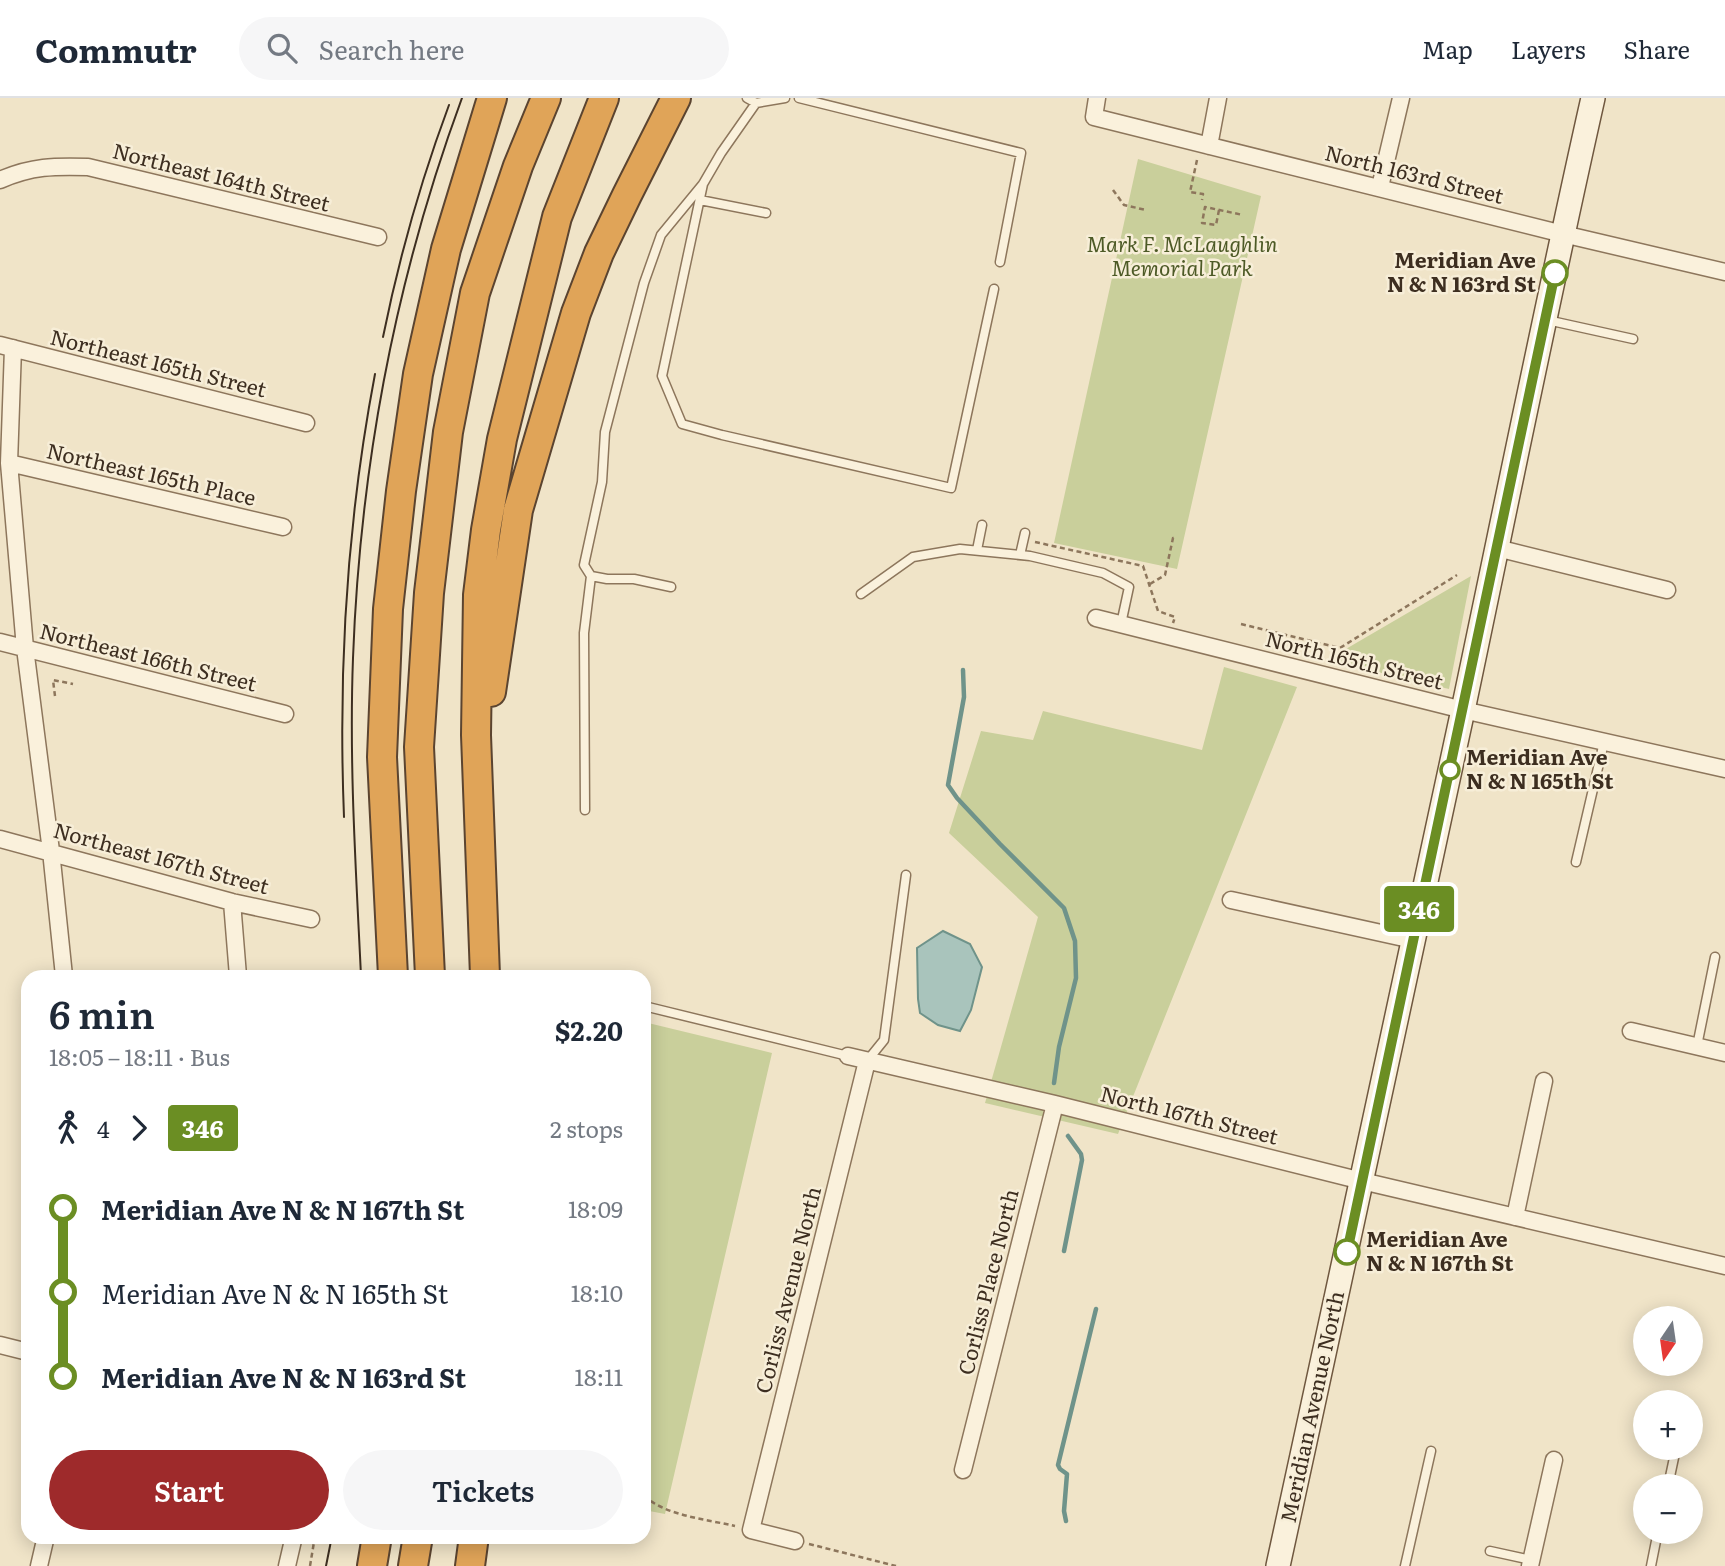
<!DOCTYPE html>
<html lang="en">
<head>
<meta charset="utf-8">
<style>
	body { margin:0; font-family:Literata,serif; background:#f6f6f7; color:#1f2937; height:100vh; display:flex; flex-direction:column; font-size:26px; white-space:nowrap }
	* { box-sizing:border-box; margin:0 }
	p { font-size:23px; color:#747a83 }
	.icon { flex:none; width:38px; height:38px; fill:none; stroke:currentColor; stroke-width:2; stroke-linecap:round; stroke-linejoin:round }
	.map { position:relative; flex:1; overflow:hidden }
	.side { position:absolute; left:21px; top:872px; width:630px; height:574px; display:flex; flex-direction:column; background:#fff; border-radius:21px; box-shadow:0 4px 18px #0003 }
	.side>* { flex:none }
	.badge { padding:0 14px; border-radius:5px; font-size:24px; line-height:46px }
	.needle { width:46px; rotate:193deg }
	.tools { position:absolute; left:1633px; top:1208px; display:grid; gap:14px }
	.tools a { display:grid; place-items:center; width:70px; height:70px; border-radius:50%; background:#fff; box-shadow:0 4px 18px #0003; font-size:35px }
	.map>.badge { position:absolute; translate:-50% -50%; box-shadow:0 0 0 4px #fff }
	.legs { display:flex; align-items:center; gap:10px; height:77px; padding:0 28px; font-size:23px }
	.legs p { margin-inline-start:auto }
	.summary { display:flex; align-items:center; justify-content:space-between; height:119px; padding:0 28px }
	h1 { font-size:38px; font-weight:600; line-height:52px }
	.cta { display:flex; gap:14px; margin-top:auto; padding:14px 28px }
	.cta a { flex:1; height:80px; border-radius:42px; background:#9e2a2b; color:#fff; font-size:28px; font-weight:600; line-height:80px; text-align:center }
	.cta a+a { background:#f6f6f7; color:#1f2937 }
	ul { padding:0 28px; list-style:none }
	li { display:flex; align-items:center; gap:24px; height:84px; font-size:26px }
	li i { display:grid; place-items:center; width:10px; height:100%; margin:0 9px; background:currentColor }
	li i::after { content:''; width:18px; height:18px; margin:-9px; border:5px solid; border-radius:50%; background:#fff }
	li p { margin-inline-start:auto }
	li:first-child i { background:linear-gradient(#0000 50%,currentColor 0) }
	li:last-child i { background:linear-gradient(currentColor 50%,#0000 0) }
	header { display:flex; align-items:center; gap:42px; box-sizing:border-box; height:98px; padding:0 35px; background:#fff; border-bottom:2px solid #e0e1e3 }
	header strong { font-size:33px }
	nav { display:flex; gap:38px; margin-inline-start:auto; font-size:24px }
	.search { width:490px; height:63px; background:#f6f6f7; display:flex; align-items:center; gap:18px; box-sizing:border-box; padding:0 24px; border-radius:38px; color:#747a83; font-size:26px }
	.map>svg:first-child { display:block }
	.green { fill:#c9cf9b }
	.water { fill:#a9c4bc; stroke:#6f938a; stroke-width:2 }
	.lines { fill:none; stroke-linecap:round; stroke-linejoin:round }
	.stream { stroke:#6f938a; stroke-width:4.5 }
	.lane-casing { stroke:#8d765c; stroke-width:11 }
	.street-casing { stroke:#8d765c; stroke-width:19 }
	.secondary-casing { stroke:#6f573f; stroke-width:26 }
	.highway-casing { stroke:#5b4430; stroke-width:32 }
	.path { stroke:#8d765c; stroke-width:2.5; stroke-dasharray:5 3.5; stroke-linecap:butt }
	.lane { stroke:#faf1dc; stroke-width:8 }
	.street { stroke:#faf1dc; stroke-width:16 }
	.secondary { stroke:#faf1dc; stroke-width:23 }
	.highway { stroke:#e0a458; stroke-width:28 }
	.tram { stroke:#3d2e20; stroke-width:2 }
	.line-1-casing { stroke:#fff; stroke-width:16 }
	.line-1 { stroke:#6b8e23; stroke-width:10 }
	.stop-1-dot { fill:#fff; stroke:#6b8e23; stroke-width:3.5 }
	.labels { text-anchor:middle; stroke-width:5; stroke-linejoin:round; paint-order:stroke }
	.street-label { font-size:21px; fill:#3d2e20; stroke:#f7eed8 }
	.park-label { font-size:21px; font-style:italic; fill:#4d5a26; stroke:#f7eed8 }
	.stop-label { font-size:21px; font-weight:bold; fill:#3d2e20; stroke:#f7eed8; text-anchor:start }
</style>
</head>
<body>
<header>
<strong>Commutr</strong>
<div class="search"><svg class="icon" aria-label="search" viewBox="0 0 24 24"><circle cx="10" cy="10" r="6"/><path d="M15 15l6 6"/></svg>Search here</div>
<nav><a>Map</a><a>Layers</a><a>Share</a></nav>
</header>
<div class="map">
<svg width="1725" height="1468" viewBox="0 0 1725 1468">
	<rect width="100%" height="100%" fill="#f0e4c8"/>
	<!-- green -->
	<path class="green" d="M1138,61L1261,98L1177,471L1054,445Z
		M1471,478L1449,591L1327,562Z
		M1224,569L1297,589L1118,1036L985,1005L1038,819L949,735L981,633L1033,642L1043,613L1202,652Z
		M644,924L772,955L665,1416L644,1412Z"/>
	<!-- water -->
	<path class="water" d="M943,833L970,846L982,869L971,912L960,933L938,927L920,915L918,901L917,850Z"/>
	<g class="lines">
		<!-- stream -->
		<path class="stream" d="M963,572L964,599L948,687L957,700L1000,746L1064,810L1075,843L1076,880L1059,949L1054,985
			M1064,1153L1082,1062L1081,1056L1068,1038
			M1066,1423L1064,1413L1067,1376L1060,1371L1058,1367L1096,1211"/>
		<!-- lane casing -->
		<g class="lane-casing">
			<path id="lane" d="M747,0L756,5L785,0
				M799,0L1021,55L1000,164
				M703,86L662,278L682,326L722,337L951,390L994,191
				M700,102L766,115
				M1547,222L1633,241
				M977,452L982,427
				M1020,457L1025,435
				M671,489L634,481H607L591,478L584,467L602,384L605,334L644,185L661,137L703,86L721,55L756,5
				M861,496L913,459L960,451L1030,458L1103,475L1129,489L1121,526
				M585,712L584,535L591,478
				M1576,764L1604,644
				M644,908L848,958
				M1697,948L1715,859
				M867,963L884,942L906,777
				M1668,1388L1675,1355
				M1490,1453L1531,1462
				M1405,1468L1431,1353
				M1651,1468L1658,1433"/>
		</g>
		<!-- street casing -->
		<g class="street-casing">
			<path id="street" d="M1097,0L1094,19L1563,136L1725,174
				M1209,48L1218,0
				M0,82C32,68 54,68 88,69L378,139
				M1380,89L1401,0
				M0,247L306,325
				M13,250L9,365L25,550L51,753L64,878
				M9,365L283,429
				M1497,450L1667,492
				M1096,520L1463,612L1725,671
				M0,544L285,616
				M0,741L232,804L311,821
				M1231,802L1413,842
				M232,804L238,878
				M1631,933L1725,955
				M848,958L1055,1006L1362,1083L1725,1168
				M1515,1119L1544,983
				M0,1247L28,1254
				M963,1372L1055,1006
				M795,1443L751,1432L867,963
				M39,1468L46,1438
				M287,1468L294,1438
				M1530,1468L1554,1362"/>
		</g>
		<!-- secondary casing -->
		<g class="secondary-casing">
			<path id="secondary" d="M1278,1468C1340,1183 1401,898 1463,612C1506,408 1547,204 1593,0"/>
		</g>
		<!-- highway casing -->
		<g class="highway-casing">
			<path id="highway" d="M491,594L518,412L576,215L599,155L627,97L676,0
				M393,878L382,659L388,511L401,393L418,276L446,151L492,0
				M430,878L419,649L429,495L448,334L475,195L518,68L546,0
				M485,878L476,637L478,497L486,432L502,341L557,119L604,0
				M372,1468L377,1438
				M413,1468L418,1438
				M470,1468L474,1438"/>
		</g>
		<!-- path -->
		<path class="path" d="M1197,62L1190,94L1203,96L1202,102
			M1113,92L1124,107L1146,112
			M1219,112L1216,127L1202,125L1205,109L1243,117
			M1035,444L1143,468L1158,513L1175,519L1173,525
			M1150,486L1165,477L1173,440H1175
			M1241,526L1340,550L1457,477
			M55,598L53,582L73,586
			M644,1398C667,1418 705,1421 735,1428
			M809,1446L896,1468
			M310,1468L315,1438"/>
		<!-- lane -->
		<use href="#lane" class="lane"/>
		<!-- street -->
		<use href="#street" class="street"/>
		<!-- secondary -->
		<use href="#secondary" class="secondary"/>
		<!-- highway -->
		<use href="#highway" class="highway"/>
		<!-- tram -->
		<path class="tram" d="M383,239C399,160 421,82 449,7
			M344,719C338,570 347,423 375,276
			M361,878C356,773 349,666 353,560C360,370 396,179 462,0
			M326,1468L332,1438"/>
	</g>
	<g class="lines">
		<!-- line-1 casing -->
		<g class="line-1-casing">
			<path id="line-1" d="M1347,1154L1555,175"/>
		</g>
		<!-- line-1 -->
		<use href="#line-1" class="line-1"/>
	</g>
	<!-- markers -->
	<g class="stop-1-dot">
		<circle cx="1555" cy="175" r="12"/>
		<circle cx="1450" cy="672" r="9"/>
		<circle cx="1347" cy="1154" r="12"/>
	</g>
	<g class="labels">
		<!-- street labels -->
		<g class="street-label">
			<text transform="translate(1414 77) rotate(14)" y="7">North 163rd Street</text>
			<text transform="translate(221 80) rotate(14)" y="7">Northeast 164th Street</text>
			<text transform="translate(158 266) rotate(14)" y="7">Northeast 165th Street</text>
			<text transform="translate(151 377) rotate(13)" y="7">Northeast 165th Place</text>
			<text transform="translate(148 560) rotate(14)" y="7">Northeast 166th Street</text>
			<text transform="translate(1354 563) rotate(14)" y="7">North 165th Street</text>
			<text transform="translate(161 761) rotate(15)" y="7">Northeast 167th Street</text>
			<text transform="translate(1189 1018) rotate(14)" y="7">North 167th Street</text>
			<text transform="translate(989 1184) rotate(-76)" y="7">Corliss Place North</text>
			<text transform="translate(789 1192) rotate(-76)" y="7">Corliss Avenue North</text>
			<text transform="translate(1313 1309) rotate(-78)" y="7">Meridian Avenue North</text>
		</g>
		<!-- park labels -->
		<g class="park-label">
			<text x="1182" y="154">Mark F. McLaughlin<tspan x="1182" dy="24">Memorial Park</tspan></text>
		</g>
		<!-- stop labels -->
		<g class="stop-label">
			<text x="1536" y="170" text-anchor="end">Meridian Ave<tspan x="1536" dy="24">N &amp; N 163rd St</tspan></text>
			<text x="1466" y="667">Meridian Ave<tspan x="1466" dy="24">N &amp; N 165th St</tspan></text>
			<text x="1366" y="1149">Meridian Ave<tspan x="1366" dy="24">N &amp; N 167th St</tspan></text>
		</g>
	</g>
</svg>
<div class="tools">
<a><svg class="needle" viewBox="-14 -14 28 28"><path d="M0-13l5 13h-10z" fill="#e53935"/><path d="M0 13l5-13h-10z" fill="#747a83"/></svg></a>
<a>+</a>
<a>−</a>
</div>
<b class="badge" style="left:1419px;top:811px;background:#6b8e23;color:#fff">346</b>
<section class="side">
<div class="summary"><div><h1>6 min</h1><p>18:05 – 18:11 · Bus</p></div><b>$2.20</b></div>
<div class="legs"><svg class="icon" aria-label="walk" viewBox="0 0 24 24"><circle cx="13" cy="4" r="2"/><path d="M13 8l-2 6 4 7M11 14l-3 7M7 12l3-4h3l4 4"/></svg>4<svg class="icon" aria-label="forward" viewBox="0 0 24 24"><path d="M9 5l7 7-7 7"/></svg><b class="badge" style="background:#6b8e23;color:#fff">346</b><p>2 stops</p></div>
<ul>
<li><i style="color:#6b8e23"></i><b>Meridian Ave N &amp; N 167th St</b><p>18:09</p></li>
<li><i style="color:#6b8e23"></i><span>Meridian Ave N &amp; N 165th St</span><p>18:10</p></li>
<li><i style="color:#6b8e23"></i><b>Meridian Ave N &amp; N 163rd St</b><p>18:11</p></li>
</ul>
<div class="cta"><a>Start</a><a>Tickets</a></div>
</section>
</div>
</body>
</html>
